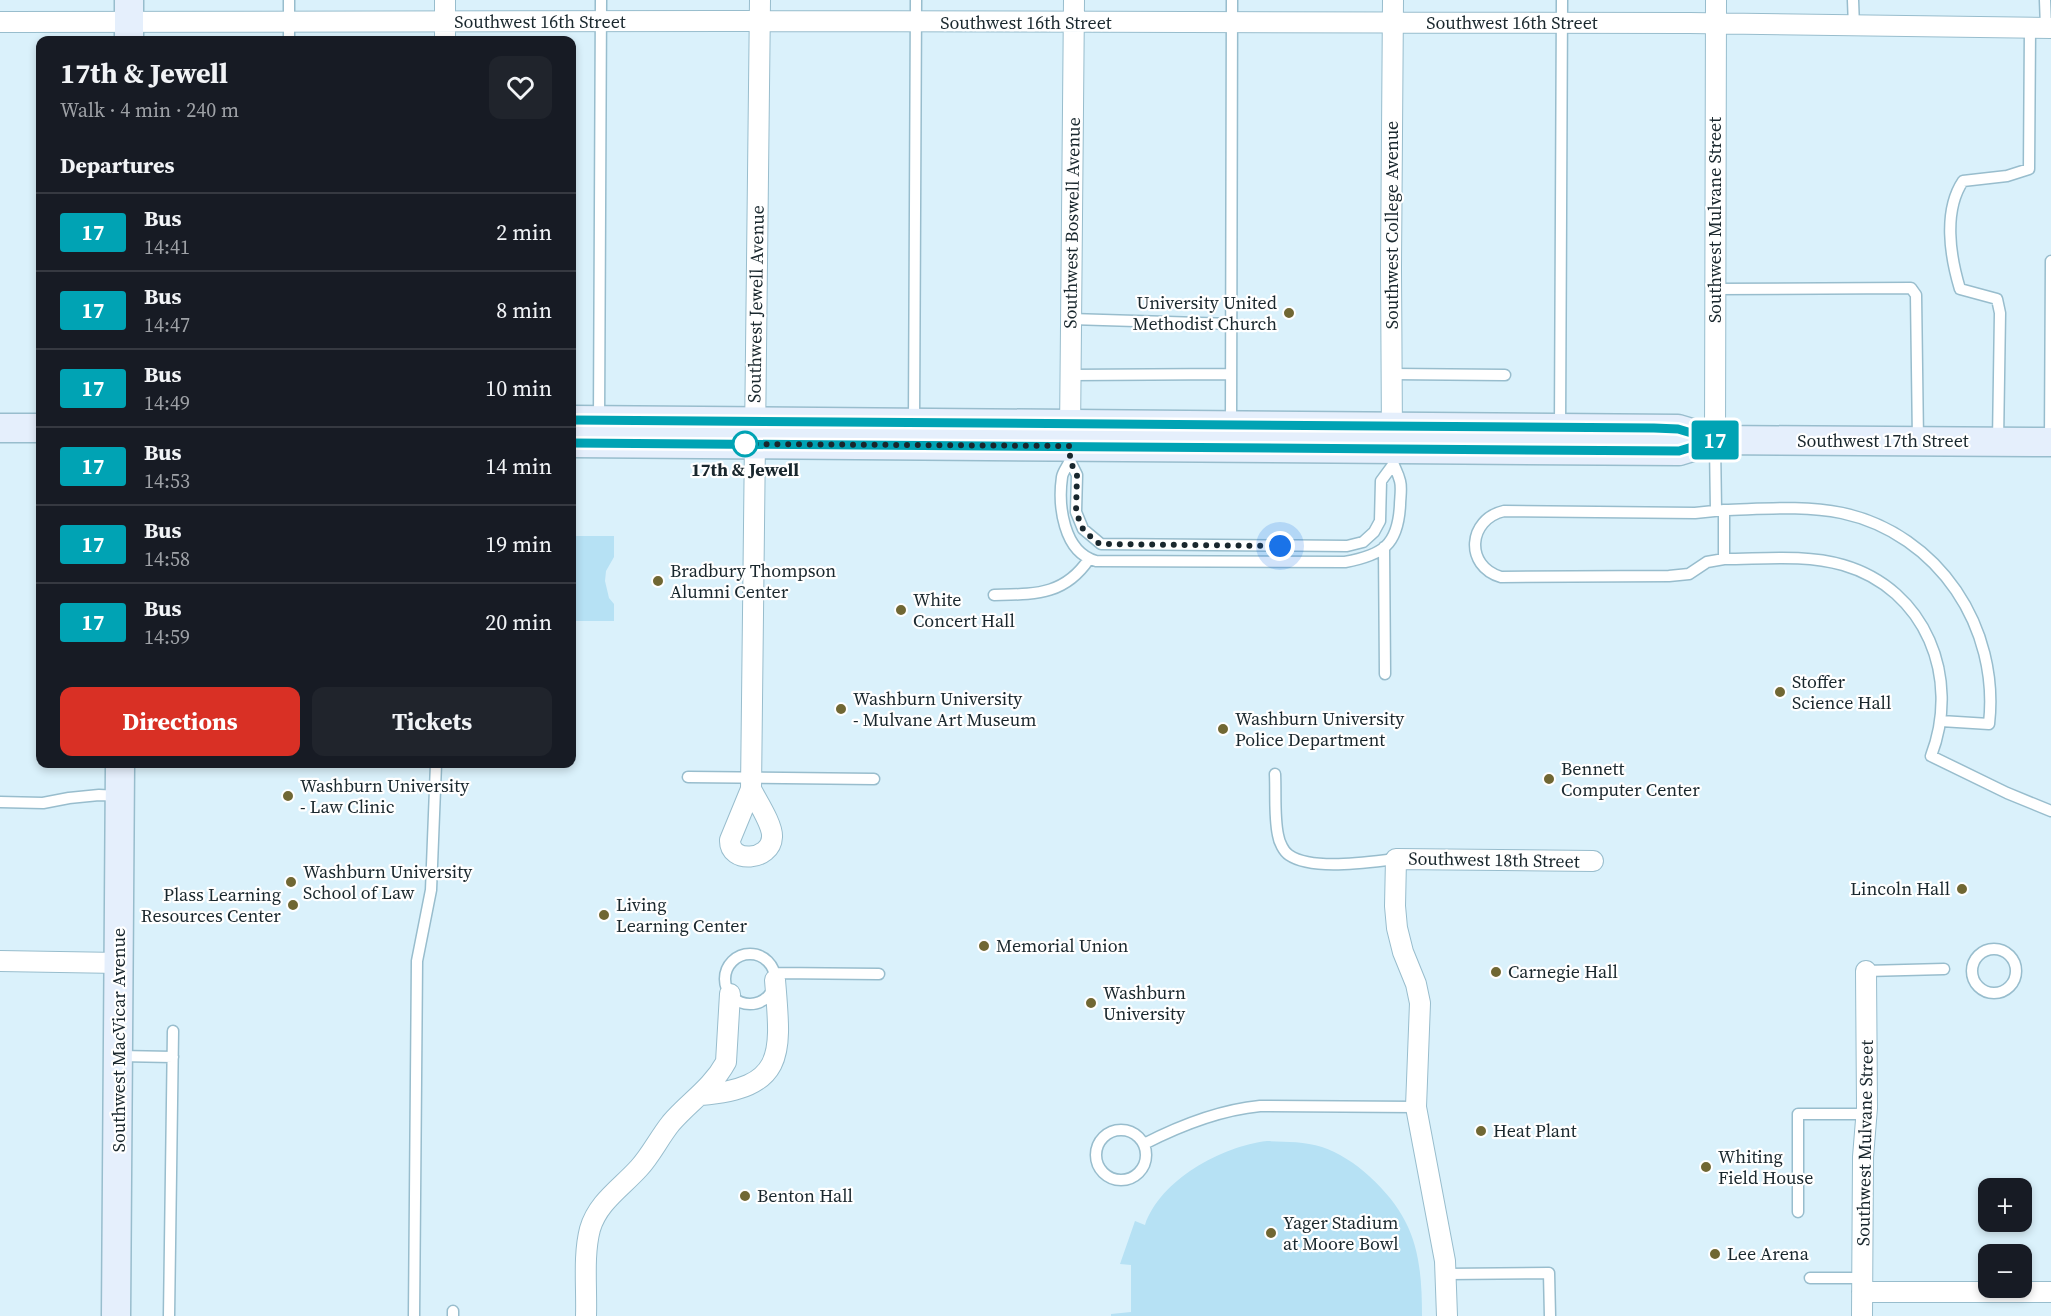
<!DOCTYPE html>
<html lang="en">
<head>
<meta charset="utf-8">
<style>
	body { margin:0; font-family:"Source Serif 4",serif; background:#20242c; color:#f1f3f6; height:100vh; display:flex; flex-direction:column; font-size:22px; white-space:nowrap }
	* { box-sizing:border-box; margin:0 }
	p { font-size:20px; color:#9ea1a6 }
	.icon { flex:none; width:33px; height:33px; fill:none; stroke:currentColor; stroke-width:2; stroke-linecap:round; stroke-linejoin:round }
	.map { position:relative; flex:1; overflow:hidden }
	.details { position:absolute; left:36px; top:36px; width:540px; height:732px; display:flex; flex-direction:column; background:#171b24; border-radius:12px; box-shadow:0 3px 9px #0003 }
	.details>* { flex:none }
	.badge { padding:0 12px; border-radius:4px; font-size:21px; line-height:39px }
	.buttons { position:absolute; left:1978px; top:1178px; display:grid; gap:12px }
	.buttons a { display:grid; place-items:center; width:54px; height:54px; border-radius:12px; background:#171b24; box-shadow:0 3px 9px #0003; font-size:30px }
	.you { position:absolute; width:30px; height:30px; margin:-15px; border:4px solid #fff; border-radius:50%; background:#1a73e8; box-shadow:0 0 0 9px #1a73e833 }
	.map>.badge { position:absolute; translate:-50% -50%; box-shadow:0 0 0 3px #fff }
	h2 { padding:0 24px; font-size:22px; line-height:54px }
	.round { display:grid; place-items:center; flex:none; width:63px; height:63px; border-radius:12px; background:#20242c }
	.summary { display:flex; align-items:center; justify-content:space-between; height:102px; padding:0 24px }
	h1 { font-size:28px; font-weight:700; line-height:45px }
	.cta { display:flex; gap:12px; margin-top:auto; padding:12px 24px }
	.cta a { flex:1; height:69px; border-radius:12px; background:#d93025; color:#fff; font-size:24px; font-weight:700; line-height:69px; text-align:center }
	.cta a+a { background:#20242c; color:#f1f3f6 }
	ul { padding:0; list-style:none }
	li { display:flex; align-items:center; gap:18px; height:78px; padding:0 24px; border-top:2px solid #363941 }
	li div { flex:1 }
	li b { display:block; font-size:22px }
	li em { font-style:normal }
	li .badge { min-width:66px; font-weight:700; text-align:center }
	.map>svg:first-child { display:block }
	.green { fill:#b6e1f4 }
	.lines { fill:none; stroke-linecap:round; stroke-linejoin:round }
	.lane-casing { stroke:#98bdcd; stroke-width:13 }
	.street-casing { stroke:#98bdcd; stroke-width:22 }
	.secondary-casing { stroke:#98bdcd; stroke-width:31 }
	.lane { stroke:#fff; stroke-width:10 }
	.street { stroke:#fff; stroke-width:20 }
	.secondary { stroke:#e5effc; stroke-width:28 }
	.line-casing { stroke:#fff; stroke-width:14 }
	.line { stroke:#00a3b4; stroke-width:9 }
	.walk { stroke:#19272d; stroke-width:6; stroke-dasharray:0 10.8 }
	.poi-dot { fill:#706733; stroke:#fff; stroke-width:2 }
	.stop-dot { fill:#fff; stroke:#00a3b4; stroke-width:3 }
	.labels { text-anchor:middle; stroke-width:4.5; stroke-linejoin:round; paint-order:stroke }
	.street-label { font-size:18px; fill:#19272d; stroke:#fff }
	.poi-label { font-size:18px; fill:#19272d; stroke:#fff; text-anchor:start }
	.stop-label { font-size:18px; font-weight:bold; fill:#19272d; stroke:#fff }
</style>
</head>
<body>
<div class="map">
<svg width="2051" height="1316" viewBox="0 0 2051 1316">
	<rect width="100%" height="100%" fill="#daf1fb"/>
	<!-- green -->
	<path class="green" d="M572,536H614V557L606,571L605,581L609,598L614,604V621H572Z
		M1267,1141C1285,1142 1304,1141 1322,1147C1338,1152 1356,1164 1369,1176C1415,1218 1422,1255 1422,1316H1111V1314L1131,1312V1265L1120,1264L1135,1221L1145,1225C1160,1180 1222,1146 1267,1141Z"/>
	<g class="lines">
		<!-- lane casing -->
		<g class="lane-casing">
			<path id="lane" d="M1853,0L1854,27
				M2045,0L2046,28
				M289,40V0
				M1715,289L1911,288L1916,295L1918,441
				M1071,319L1232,324
				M1392,374L1505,375
				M1070,375L1231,374
				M599,420L601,0
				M914,423L916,0
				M1231,425L1232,0
				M1560,427L1562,0
				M2050,440L2051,261
				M1998,441L2000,313L1997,299L1960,289C1950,256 1943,211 1963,181L2007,176L2029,169L2030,28
				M1715,443L1716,511
				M1070,446C1070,451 1071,456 1070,460C1068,466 1063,471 1062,477C1058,505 1063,552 1096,561L1345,562C1383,555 1398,545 1400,505C1400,498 1402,488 1400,481C1396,466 1392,468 1392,450
				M1070,461L1077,475L1076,512L1083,529L1101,544L1347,546L1363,542L1374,532L1380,521L1381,481L1392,466
				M1724,510L1695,513L1504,511C1468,519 1464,566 1501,577L1669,576L1689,574L1707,562L1724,559
				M1384,547L1385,674
				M994,595C1034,594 1064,596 1089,559
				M1941,721L1989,724C2000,628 1939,534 1842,513C1804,505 1763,509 1724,510V559C1763,559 1805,554 1843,565C1926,589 1961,678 1931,756L2007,793L2051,811
				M1275,774C1276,794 1274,816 1278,835C1279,842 1284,852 1289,855C1312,871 1368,862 1396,859
				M688,777L874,779
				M0,802L43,803L69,798L99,795L120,796
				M1972 971a22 22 0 1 1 44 0a22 22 0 1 1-44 0Z
				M725 979a25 25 0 1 1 50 0a25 25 0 1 1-50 0Z
				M1866,971L1944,969
				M775,973L879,974
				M119,1056L173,1057
				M1096 1155a25 25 0 1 1 50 0a25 25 0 1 1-50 0Z
				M1144,1144C1181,1125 1219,1110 1260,1106L1416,1107
				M1798,1212V1114H1866
				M1446,1274L1549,1273L1550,1316
				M1810,1278H1862
				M169,1316L173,1031
				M414,1316L417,961L431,890L436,764
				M453,1316V1311"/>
		</g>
		<!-- street casing -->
		<g class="street-casing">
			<path id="street" d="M0,22L730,21L1689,23L2051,28
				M445,40V0
				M1070,435L1074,0
				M1392,438L1391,268L1393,0
				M1715,440L1716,0
				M751,789C757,801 773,825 772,837C771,861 729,864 730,840L751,789L760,0
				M0,961L119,963
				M701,1095C787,1088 781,1053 775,980
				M1862,1292H2051
				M586,1316C587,1288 583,1256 590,1229C598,1202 621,1188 639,1168C651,1155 659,1138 671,1123C690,1101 711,1089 726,1062L730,994
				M1447,1316L1445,1261L1416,1107L1420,1003L1416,984L1403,952L1397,928L1395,906L1396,859L1593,861
				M1862,1316L1863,1157L1867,1108L1866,971"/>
		</g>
		<!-- secondary casing -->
		<g class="secondary-casing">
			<path id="secondary" d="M129,40V0
				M572,420L1678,429L1715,440L2051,442
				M0,428H40
				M572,443L1679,451L1715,440
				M116,1316L120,764"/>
		</g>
		<!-- lane -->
		<use href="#lane" class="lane"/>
		<!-- street -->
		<use href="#street" class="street"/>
		<!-- secondary -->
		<use href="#secondary" class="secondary"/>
	</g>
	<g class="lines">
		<!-- line casing -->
		<g class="line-casing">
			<path id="line" d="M572,420L1654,428L1678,429L1715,440L1679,451L572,443"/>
		</g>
		<!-- line -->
		<use href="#line" class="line"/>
		<!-- walk -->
		<path class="walk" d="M745,444L1070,446V461L1077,475L1076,512L1083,529L1096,542L1101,544L1280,546"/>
	</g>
	<!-- markers -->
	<g class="poi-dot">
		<circle cx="1289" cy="313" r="6"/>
		<circle cx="658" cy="581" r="6"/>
		<circle cx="901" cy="610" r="6"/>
		<circle cx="1780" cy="692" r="6"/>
		<circle cx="841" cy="709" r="6"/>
		<circle cx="1223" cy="729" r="6"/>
		<circle cx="1549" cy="779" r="6"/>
		<circle cx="288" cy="796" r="6"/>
		<circle cx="291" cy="882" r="6"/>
		<circle cx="1962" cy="889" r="6"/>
		<circle cx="293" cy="905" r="6"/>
		<circle cx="604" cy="915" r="6"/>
		<circle cx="984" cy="946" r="6"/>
		<circle cx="1496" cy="972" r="6"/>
		<circle cx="1091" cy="1003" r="6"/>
		<circle cx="1481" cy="1131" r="6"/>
		<circle cx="1706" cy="1167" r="6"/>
		<circle cx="745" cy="1196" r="6"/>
		<circle cx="1271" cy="1233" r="6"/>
		<circle cx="1715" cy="1254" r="6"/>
	</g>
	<circle class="stop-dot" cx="745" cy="444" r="12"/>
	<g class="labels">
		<!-- street labels -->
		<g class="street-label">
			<text x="540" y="28">Southwest 16th Street</text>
			<text x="1026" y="29">Southwest 16th Street</text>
			<text x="1512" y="29">Southwest 16th Street</text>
			<text transform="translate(1715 220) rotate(-90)" y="6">Southwest Mulvane Street</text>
			<text transform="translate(1072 223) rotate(-89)" y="6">Southwest Boswell Avenue</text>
			<text transform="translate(1392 225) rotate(-90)" y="6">Southwest College Avenue</text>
			<text transform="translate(756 304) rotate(-89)" y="6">Southwest Jewell Avenue</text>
			<text x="1883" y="447">Southwest 17th Street</text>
			<text transform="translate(1494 860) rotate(1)" y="6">Southwest 18th Street</text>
			<text transform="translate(119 1040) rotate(-90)" y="6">Southwest MacVicar Avenue</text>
			<text transform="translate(1865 1143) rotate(-89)" y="6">Southwest Mulvane Street</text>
		</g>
		<!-- poi labels -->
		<g class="poi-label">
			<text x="1277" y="309" text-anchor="end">University United<tspan x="1277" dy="21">Methodist Church</tspan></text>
			<text x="670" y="577">Bradbury Thompson<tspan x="670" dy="21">Alumni Center</tspan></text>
			<text x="913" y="606">White<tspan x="913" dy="21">Concert Hall</tspan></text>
			<text x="1792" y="688">Stoffer<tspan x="1792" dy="21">Science Hall</tspan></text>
			<text x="853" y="705">Washburn University<tspan x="853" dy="21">- Mulvane Art Museum</tspan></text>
			<text x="1235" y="725">Washburn University<tspan x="1235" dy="21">Police Department</tspan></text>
			<text x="1561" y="775">Bennett<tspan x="1561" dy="21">Computer Center</tspan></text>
			<text x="300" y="792">Washburn University<tspan x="300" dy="21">- Law Clinic</tspan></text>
			<text x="303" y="878">Washburn University<tspan x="303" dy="21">School of Law</tspan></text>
			<text x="1950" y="895" text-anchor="end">Lincoln Hall</text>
			<text x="281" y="901" text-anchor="end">Plass Learning<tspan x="281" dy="21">Resources Center</tspan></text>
			<text x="616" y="911">Living<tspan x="616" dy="21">Learning Center</tspan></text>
			<text x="996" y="952">Memorial Union</text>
			<text x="1508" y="978">Carnegie Hall</text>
			<text x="1103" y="999">Washburn<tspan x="1103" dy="21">University</tspan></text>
			<text x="1493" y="1137">Heat Plant</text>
			<text x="1718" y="1163">Whiting<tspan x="1718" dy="21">Field House</tspan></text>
			<text x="757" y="1202">Benton Hall</text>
			<text x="1283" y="1229">Yager Stadium<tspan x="1283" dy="21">at Moore Bowl</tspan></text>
			<text x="1727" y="1260">Lee Arena</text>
		</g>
		<!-- stop labels -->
		<g class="stop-label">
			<text x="745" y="476">17th &amp; Jewell</text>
		</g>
	</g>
</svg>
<div class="buttons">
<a>+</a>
<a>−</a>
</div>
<div class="you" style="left:1280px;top:546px"></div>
<b class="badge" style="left:1715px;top:440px;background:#00a3b4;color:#fff">17</b>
<section class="details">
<div class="summary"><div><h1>17th &amp; Jewell</h1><p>Walk · 4 min · 240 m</p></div><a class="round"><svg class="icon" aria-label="heart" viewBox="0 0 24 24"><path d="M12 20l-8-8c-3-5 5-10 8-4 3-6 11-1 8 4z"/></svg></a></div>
<h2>Departures</h2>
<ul>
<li><span class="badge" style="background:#00a3b4;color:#fff">17</span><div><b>Bus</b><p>14:41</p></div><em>2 min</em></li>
<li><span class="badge" style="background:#00a3b4;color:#fff">17</span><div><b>Bus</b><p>14:47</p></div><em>8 min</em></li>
<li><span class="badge" style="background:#00a3b4;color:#fff">17</span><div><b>Bus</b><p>14:49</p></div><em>10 min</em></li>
<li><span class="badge" style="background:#00a3b4;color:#fff">17</span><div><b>Bus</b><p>14:53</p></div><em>14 min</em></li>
<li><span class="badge" style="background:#00a3b4;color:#fff">17</span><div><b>Bus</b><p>14:58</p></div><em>19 min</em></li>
<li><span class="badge" style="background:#00a3b4;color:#fff">17</span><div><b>Bus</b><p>14:59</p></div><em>20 min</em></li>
</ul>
<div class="cta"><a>Directions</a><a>Tickets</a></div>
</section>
</div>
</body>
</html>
